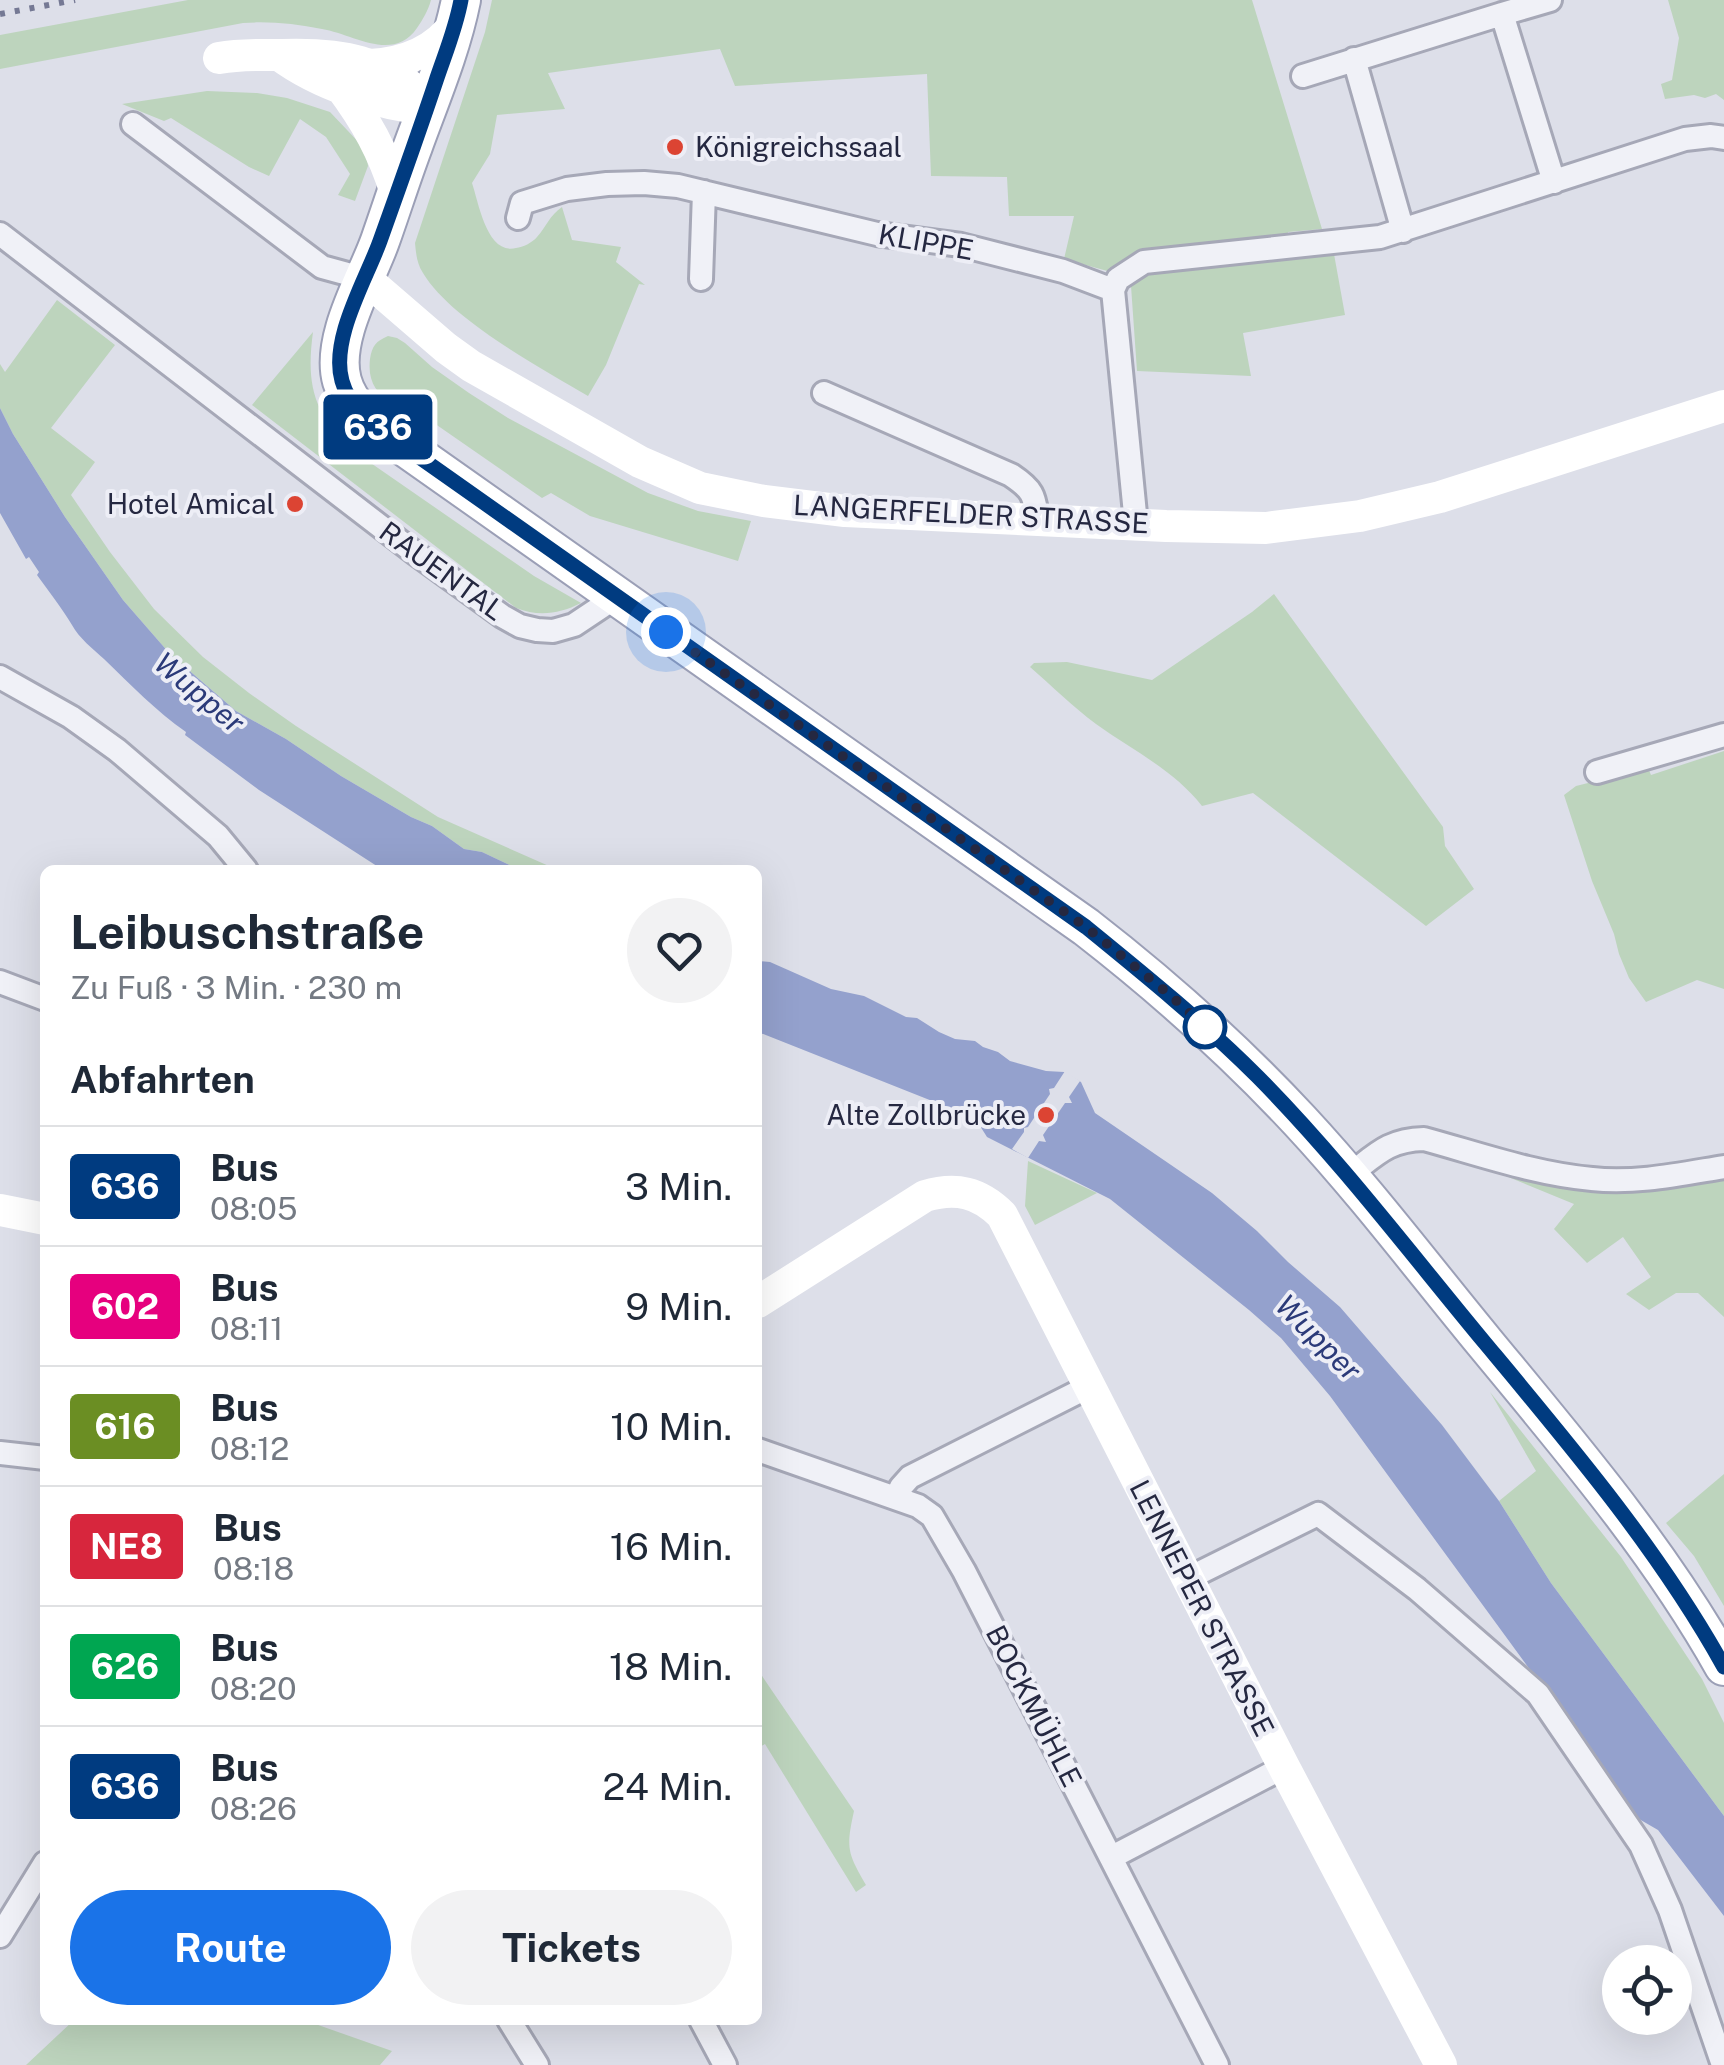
<!DOCTYPE html>
<html lang="de">
<head>
<meta charset="utf-8">
<style>
	body { margin:0; font-family:"Public Sans",sans-serif; background:#f2f2f3; color:#1f2937; height:100vh; display:flex; flex-direction:column; font-size:38px; white-space:nowrap }
	* { box-sizing:border-box; margin:0 }
	p { font-size:32px; color:#747a83 }
	.icon { flex:none; width:55px; height:55px; fill:none; stroke:currentColor; stroke-width:2; stroke-linecap:round; stroke-linejoin:round }
	.map { position:relative; flex:1; overflow:hidden }
	.drawer { position:absolute; left:40px; top:865px; width:722px; height:1160px; display:flex; flex-direction:column; background:#fff; border-radius:15px; box-shadow:0 10px 40px #0002 }
	.drawer>* { flex:none }
	.badge { padding:0 20px; border-radius:8px; font-size:35px; line-height:65px }
	.buttons { position:absolute; left:1602px; top:1945px; display:grid; gap:20px }
	.buttons a { display:grid; place-items:center; width:90px; height:90px; border-radius:50%; background:#fff; box-shadow:0 10px 40px #0002; font-size:50px }
	.you { position:absolute; width:50px; height:50px; margin:-25px; border:8px solid #fff; border-radius:50%; background:#1a73e8; box-shadow:0 0 0 15px #1a73e833 }
	.map>.badge { position:absolute; translate:-50% -50%; box-shadow:0 0 0 5px #fff }
	h2 { padding:0 30px; font-size:38px; line-height:90px }
	.round { display:grid; place-items:center; flex:none; width:105px; height:105px; border-radius:52px; background:#f2f2f3 }
	.head { display:flex; align-items:center; justify-content:space-between; height:170px; padding:0 30px }
	h1 { font-size:48px; font-weight:700; line-height:75px }
	.primary-button { display:flex; gap:20px; margin-top:auto; padding:20px 30px }
	.primary-button a { flex:1; height:115px; border-radius:60px; background:#1a73e8; color:#fff; font-size:40px; font-weight:700; line-height:115px; text-align:center }
	.primary-button a+a { background:#f2f2f3; color:#1f2937 }
	ul { padding:0; list-style:none }
	li { display:flex; align-items:center; gap:30px; height:120px; padding:0 30px; border-top:2px solid #e0e1e3 }
	li div { flex:1 }
	li b { display:block; font-size:38px }
	li em { font-style:normal }
	li .badge { min-width:110px; font-weight:700; text-align:center }
	.map>svg:first-child { display:block }
	.green { fill:#bdd4bd }
	.water { fill:#94a1cd }
	.pier { fill:#dddfe9 }
	.lines { fill:none; stroke-linecap:round; stroke-linejoin:round }
	.minor-casing { stroke:#a6a8b7; stroke-width:28 }
	.primary-casing { stroke:#9b9fb6; stroke-width:42 }
	.minor { stroke:#f0f1f7; stroke-width:22 }
	.secondary { stroke:#fff; stroke-width:32 }
	.primary { stroke:#fff; stroke-width:38 }
	.rail { stroke:#757994; stroke-width:6; stroke-dasharray:5 10; stroke-linecap:butt }
	.line-casing { stroke:#fff; stroke-width:22 }
	.line { stroke:#003b80; stroke-width:15 }
	.walk { stroke:#252841; stroke-width:10; stroke-dasharray:0 18 }
	.poi-dot { fill:#dc4433; stroke:#edeef6; stroke-width:4 }
	.stop-dot { fill:#fff; stroke:#003b80; stroke-width:5 }
	.labels { text-anchor:middle; stroke-width:8; stroke-linejoin:round; paint-order:stroke }
	.poi-label { font-size:28px; fill:#252841; stroke:#edeef6; text-anchor:end }
	.street-label { font-size:28px; fill:#252841; stroke:#edeef6 }
	.water-label { font-size:30px; font-style:italic; fill:#2b3a79; stroke:#edeef6 }
</style>
</head>
<body>
<div class="map">
<svg width="1724" height="2065" viewBox="0 0 1724 2065">
	<rect width="100%" height="100%" fill="#dddfe9"/>
	<!-- green -->
	<path class="green" d="M188,0H431C428,11 423,19 417,28C393,63 353,34 322,29C296,24 269,21 243,23L0,69V35Z
		M492,0H1252L1322,229L1288,232L1287,238L1111,272L1064,259L1074,216H1009L1007,177L931,176L927,74L735,86L720,49L548,73L565,109L497,115L490,154L472,183C479,204 487,255 516,248C523,247 532,243 537,237C546,227 550,215 562,207L572,240L621,247L616,262L645,285L639,284L606,365L588,396C542,369 450,319 423,273C417,264 416,254 415,243L485,32Z
		M1668,0H1724V100L1716,94L1705,98L1694,95L1665,99L1661,84L1672,80L1679,38Z
		M207,91L257,93L287,98L330,112L366,150L368,166L355,201L338,195L350,174L326,137L300,119L269,176L249,167L171,118L164,121L122,104Z
		M1334,254L1345,315L1243,333L1251,376L1137,371L1131,286L1137,279L1146,273Z
		M57,300L115,345L51,428L95,462L71,495L110,552L154,609L203,657L249,693L296,726L438,817L558,870L514,867L482,852L464,849L432,826L411,817L341,776L286,739L236,711L170,654L123,600L65,517L13,434L0,408V364L5,372Z
		M313,332C306,384 313,413 352,450L534,576L581,603C559,614 539,617 516,608L252,405Z
		M388,336L397,338L405,343L432,367L469,393L508,418L648,493L698,511L751,521L738,561L590,516L551,493L542,498L431,421C403,405 365,402 370,359C372,346 376,341 388,336Z
		M1274,594L1443,827L1445,846L1474,889L1426,926L1253,793L1202,806C1174,770 1132,750 1096,724C1073,707 1052,686 1030,667L1034,663L1067,662L1152,680L1252,612Z
		M1724,751V989L1697,980L1646,1002L1629,978L1619,954L1614,934L1592,881L1564,795L1576,786L1648,768L1651,775Z
		M1028,1161L1097,1193L1035,1225L1025,1206Z
		M1506,1176L1532,1179L1724,1176V1317L1698,1293H1676L1649,1310L1626,1294L1651,1277L1623,1237L1587,1263L1554,1229L1574,1204Z
		M1490,1392L1621,1557L1702,1679L1724,1723V1816L1551,1583L1499,1501L1536,1471Z
		M1724,1474V1606L1694,1556L1666,1523Z
		M758,1670L854,1811C846,1848 847,1852 866,1885L856,1892L765,1744L758,1748Z
		M74,2020H304L392,2051L380,2065H26Z"/>
	<!-- water -->
	<path class="water" d="M0,408L13,434L65,517L123,600L170,654L236,711L286,739L341,776L411,817L432,826L464,849L482,852L514,867L529,866L535,870H383L259,790L185,735L186,732C156,711 131,685 104,659C93,649 79,638 72,625C62,608 49,592 37,575L39,572L29,557L26,559L0,513Z
		M758,961L770,962L831,989L864,996L906,1017L917,1018L939,1032L955,1039L975,1041L983,1047L998,1052L1010,1061L1046,1071L1064,1072L1081,1082L1095,1113L1212,1193L1257,1231L1288,1262L1340,1307L1442,1425L1499,1501L1551,1583L1724,1816V1916L1658,1830L1639,1819L1330,1396L1281,1338L1249,1310L1110,1199L987,1137L975,1118L758,1032Z"/>
	<!-- pier -->
	<path class="pier" d="M1065,1071L1080,1081L1069,1097L1072,1103H1065L1043,1135L1046,1142L1039,1141L1028,1158L1012,1149L1024,1132V1128L1028,1127L1050,1094L1049,1089L1054,1088Z"/>
	<g class="lines">
		<!-- minor casing -->
		<g class="minor-casing">
			<path id="minor" d="M1550,0L1502,14L1554,182
				M1354,59L1403,231
				M1303,76L1502,14
				M133,124L322,267L366,279
				M518,218L522,203L567,189L607,184L644,183L678,186L877,234L961,245L1063,271L1113,290L1136,524
				M0,234L415,553L502,616L520,626L537,630L553,631L574,625L616,597
				M701,279L704,192
				M1113,290L1118,279L1144,262L1380,237L1685,139L1711,136L1724,138
				M824,393L1011,475C1032,489 1035,495 1037,520
				M0,677L71,717L117,750L218,836L246,870
				M1597,772L1724,735
				M0,982L45,999
				M1348,1176C1376,1155 1387,1140 1424,1139C1479,1154 1535,1174 1592,1179C1635,1184 1681,1174 1724,1167
				M758,1450L918,1506L932,1516L964,1571L1217,2065
				M0,1453L45,1458
				M897,1498L901,1487L910,1477L1088,1387
				M1187,1579L1318,1514L1417,1589L1538,1694L1641,1845L1670,1910L1723,2065
				M1112,1857L1284,1767
				M0,1936L45,1863
				M509,2020L537,2065
				M701,2020L725,2065"/>
		</g>
		<!-- primary casing -->
		<g class="primary-casing">
			<path id="primary" d="M461,0C451,50 430,99 413,146C401,178 391,210 380,241C366,280 330,339 342,381C350,410 375,425 398,442L1086,927C1162,986 1234,1050 1300,1121C1365,1191 1424,1269 1485,1343C1570,1446 1659,1550 1724,1666"/>
		</g>
		<!-- minor -->
		<use href="#minor" class="minor"/>
		<!-- secondary -->
		<path class="secondary" d="M279,55C318,84 379,105 428,109
			M219,58C241,54 261,55 282,55C348,53 376,61 430,100
			M370,65C404,63 436,51 456,22
			M340,86C366,121 383,151 396,193
			M366,279L446,348L471,366L640,462L700,488L764,501L845,511L1166,526L1266,528L1360,516L1440,497L1724,406
			M0,1210L45,1219
			M758,1302L925,1196C956,1187 979,1192 1002,1215L1284,1767L1441,2065"/>
		<!-- primary -->
		<use href="#primary" class="primary"/>
		<!-- rail -->
		<path class="rail" d="M0,14L75,0"/>
	</g>
	<g class="lines">
		<!-- line casing -->
		<g class="line-casing">
			<path id="line" d="M461,0C456,28 445,54 436,81C418,135 399,188 380,241C366,280 330,339 342,381C350,410 375,425 398,442L1086,927C1145,975 1204,1023 1258,1077C1340,1160 1411,1254 1485,1343C1570,1445 1659,1550 1724,1667"/>
		</g>
		<!-- line -->
		<use href="#line" class="line"/>
		<!-- walk -->
		<path class="walk" d="M666,632L1086,927L1170,995L1205,1027"/>
	</g>
	<!-- markers -->
	<g class="poi-dot">
		<circle cx="675" cy="147" r="10"/>
		<circle cx="295" cy="504" r="10"/>
		<circle cx="1046" cy="1115" r="10"/>
	</g>
	<circle class="stop-dot" cx="1205" cy="1027" r="20"/>
	<g class="labels">
		<!-- poi labels -->
		<g class="poi-label">
			<text x="695" y="157" text-anchor="start">Königreichssaal</text>
			<text x="275" y="514">Hotel Amical</text>
			<text x="1026" y="1125">Alte Zollbrücke</text>
		</g>
		<!-- street labels -->
		<g class="street-label">
			<text transform="translate(926 242) rotate(10)" y="10">KLIPPE</text>
			<text transform="translate(971 514) rotate(3)" y="10">LANGERFELDER STRASSE</text>
			<text transform="translate(442 571) rotate(36)" y="10">RAUENTAL</text>
			<text transform="translate(1202 1608) rotate(63)" y="10">LENNEPER STRASSE</text>
			<text transform="translate(1034 1706) rotate(63)" y="10">BOCKMÜHLE</text>
		</g>
		<!-- water labels -->
		<g class="water-label">
			<text transform="translate(199 693) rotate(40)" y="10">Wupper</text>
			<text transform="translate(1318 1338) rotate(45)" y="10">Wupper</text>
		</g>
	</g>
</svg>
<div class="buttons">
<a><svg class="icon" aria-label="locate" viewBox="0 0 24 24"><circle cx="12" cy="12" r="6"/><path d="M12 2v4M12 18v4M2 12h4M18 12h4"/></svg></a>
</div>
<div class="you" style="left:666px;top:632px"></div>
<b class="badge" style="left:378px;top:427px;background:#003b80;color:#fff">636</b>
<section class="drawer">
<div class="head"><div><h1>Leibuschstraße</h1><p>Zu Fuß · 3 Min. · 230 m</p></div><a class="round"><svg class="icon" aria-label="heart" viewBox="0 0 24 24"><path d="M12 20l-8-8c-3-5 5-10 8-4 3-6 11-1 8 4z"/></svg></a></div>
<h2>Abfahrten</h2>
<ul>
<li><span class="badge" style="background:#003b80;color:#fff">636</span><div><b>Bus</b><p>08:05</p></div><em>3 Min.</em></li>
<li><span class="badge" style="background:#e6007e;color:#fff">602</span><div><b>Bus</b><p>08:11</p></div><em>9 Min.</em></li>
<li><span class="badge" style="background:#6b8e23;color:#fff">616</span><div><b>Bus</b><p>08:12</p></div><em>10 Min.</em></li>
<li><span class="badge" style="background:#d7263d;color:#fff">NE8</span><div><b>Bus</b><p>08:18</p></div><em>16 Min.</em></li>
<li><span class="badge" style="background:#00a651;color:#fff">626</span><div><b>Bus</b><p>08:20</p></div><em>18 Min.</em></li>
<li><span class="badge" style="background:#003b80;color:#fff">636</span><div><b>Bus</b><p>08:26</p></div><em>24 Min.</em></li>
</ul>
<div class="primary-button"><a>Route</a><a>Tickets</a></div>
</section>
</div>
</body>
</html>
